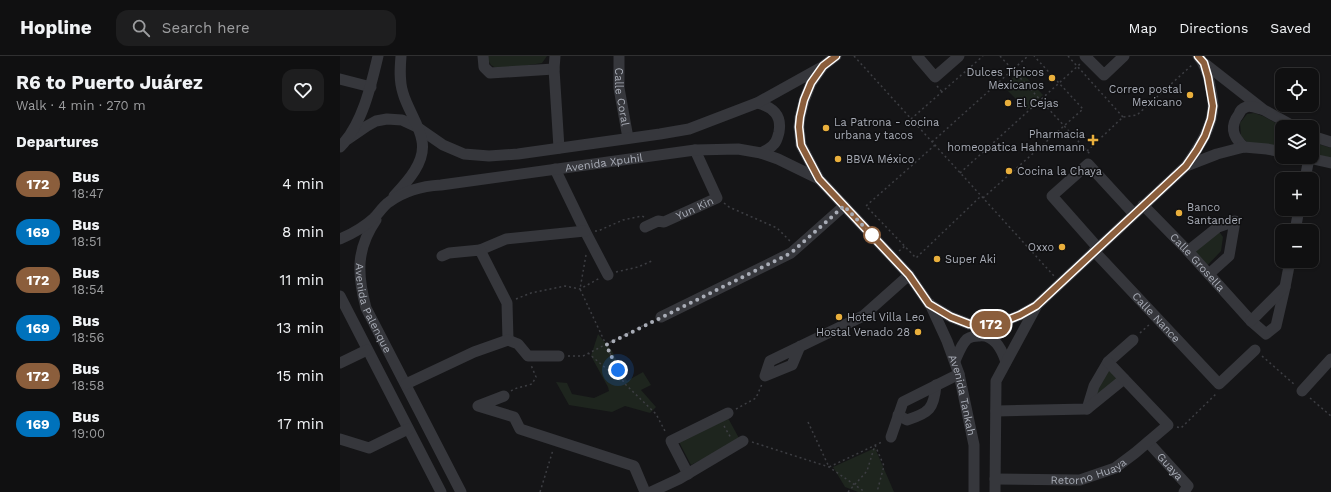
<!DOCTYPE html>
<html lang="en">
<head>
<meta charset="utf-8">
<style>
	body { margin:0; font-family:"Work Sans",sans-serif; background:#1e1e1f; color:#f1f3f6; height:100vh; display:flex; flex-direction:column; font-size:15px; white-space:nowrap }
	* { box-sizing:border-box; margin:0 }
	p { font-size:13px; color:#9c9d9f }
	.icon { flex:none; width:22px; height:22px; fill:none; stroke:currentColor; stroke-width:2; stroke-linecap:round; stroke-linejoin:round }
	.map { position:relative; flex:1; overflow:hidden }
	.sheet { display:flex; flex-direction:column; background:#101011; width:340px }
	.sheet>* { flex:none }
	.badge { padding:0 8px; border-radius:13px; font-size:14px; line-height:26px }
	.buttons { position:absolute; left:935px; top:12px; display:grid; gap:8px }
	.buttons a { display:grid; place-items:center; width:44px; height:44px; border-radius:8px; background:#101011; box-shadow:0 1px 3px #0004,0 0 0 1px #303031; font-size:20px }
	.you { position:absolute; width:20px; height:20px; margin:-10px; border:3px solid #fff; border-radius:50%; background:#1a73e8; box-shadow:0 0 0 6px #1a73e833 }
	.map>.badge { position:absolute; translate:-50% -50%; box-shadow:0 0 0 2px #fff }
	h2 { padding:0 16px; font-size:15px; line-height:36px }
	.round { display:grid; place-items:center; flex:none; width:42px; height:42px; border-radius:12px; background:#1e1e1f }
	.head { display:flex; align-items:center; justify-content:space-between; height:68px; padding:0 16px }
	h1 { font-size:19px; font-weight:700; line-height:30px }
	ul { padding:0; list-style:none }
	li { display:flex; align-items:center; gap:12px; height:48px; padding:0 16px }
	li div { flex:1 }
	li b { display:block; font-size:15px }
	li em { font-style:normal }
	li .badge { min-width:44px; font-weight:700; text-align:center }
	header { display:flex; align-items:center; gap:24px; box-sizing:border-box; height:56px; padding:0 20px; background:#101011; border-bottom:1px solid #303031 }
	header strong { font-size:19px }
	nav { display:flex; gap:22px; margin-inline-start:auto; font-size:14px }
	.search { width:280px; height:36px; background:#1e1e1f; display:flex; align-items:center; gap:10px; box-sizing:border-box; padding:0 14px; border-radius:12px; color:#9c9d9f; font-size:15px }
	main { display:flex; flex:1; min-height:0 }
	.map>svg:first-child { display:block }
	.green { fill:#1e251e }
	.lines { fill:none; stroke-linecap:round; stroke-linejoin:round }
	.path { stroke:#3d3e43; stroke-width:1.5; stroke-dasharray:2 3; stroke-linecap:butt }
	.minor { stroke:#36373c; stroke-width:11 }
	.line-casing { stroke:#fff; stroke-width:9 }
	.line { stroke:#8b5e3c; stroke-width:6 }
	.walk { stroke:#a8acb6; stroke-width:4; stroke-dasharray:0 7.2 }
	.poi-dot { fill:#e9af3c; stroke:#101012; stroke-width:1.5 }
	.stop-dot { fill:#fff; stroke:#8b5e3c; stroke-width:2 }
	.labels { text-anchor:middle; stroke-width:3; stroke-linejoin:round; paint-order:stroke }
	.poi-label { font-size:11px; fill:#a8acb6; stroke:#101012; text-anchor:start }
	.street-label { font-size:11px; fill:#a8acb6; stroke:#101012 }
</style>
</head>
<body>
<header>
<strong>Hopline</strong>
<div class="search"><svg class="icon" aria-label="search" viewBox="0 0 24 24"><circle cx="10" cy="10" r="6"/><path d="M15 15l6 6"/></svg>Search here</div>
<nav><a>Map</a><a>Directions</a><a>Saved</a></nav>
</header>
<main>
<section class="sheet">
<div class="head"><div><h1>R6 to Puerto Juárez</h1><p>Walk · 4 min · 270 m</p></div><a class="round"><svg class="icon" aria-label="heart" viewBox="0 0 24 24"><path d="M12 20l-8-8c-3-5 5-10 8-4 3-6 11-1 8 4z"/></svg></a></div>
<h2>Departures</h2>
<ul>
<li><span class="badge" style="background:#8b5e3c;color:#fff">172</span><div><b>Bus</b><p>18:47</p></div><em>4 min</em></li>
<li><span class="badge" style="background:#0072bc;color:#fff">169</span><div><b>Bus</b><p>18:51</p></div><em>8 min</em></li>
<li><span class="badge" style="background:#8b5e3c;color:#fff">172</span><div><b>Bus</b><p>18:54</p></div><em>11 min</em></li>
<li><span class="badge" style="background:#0072bc;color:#fff">169</span><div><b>Bus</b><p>18:56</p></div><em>13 min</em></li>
<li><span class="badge" style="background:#8b5e3c;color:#fff">172</span><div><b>Bus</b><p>18:58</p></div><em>15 min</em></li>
<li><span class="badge" style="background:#0072bc;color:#fff">169</span><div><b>Bus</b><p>19:00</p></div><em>17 min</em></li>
</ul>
</section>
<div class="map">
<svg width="991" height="436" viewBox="0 0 991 436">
	<rect width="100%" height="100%" fill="#151517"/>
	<!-- green -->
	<path class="green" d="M147,0H207L202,7L159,14L151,9L147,2Z
		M680,15L703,39L687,54L663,30Z
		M914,57L923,60L943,71H942V90L908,87L901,80L900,67L907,58Z
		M972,86L991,92V102L972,98Z
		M878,174L883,181L881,195L863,214L849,199Z
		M258,278L272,295L287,325L303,316L311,329L301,334L316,351L310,357L285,350L272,356L229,349L216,326L227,327L232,338L254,342L269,335L268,331L251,300Z
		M768,311L779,322L753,345Z
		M388,362L400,384L351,409L339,386Z
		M535,392L554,436H518L505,431L493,411Z"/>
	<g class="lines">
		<!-- path -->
		<path class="path" d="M514,0L714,220
			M660,0L750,98
			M728,0L783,61
			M597,30L602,36
			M571,63L643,0
			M592,86L688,0
			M595,89L526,150L576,202L641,140
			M747,95L783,61L797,59L852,9
			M620,117L740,8
			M643,142L743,53L694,0
			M384,147L389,151L437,172L450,185
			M255,175H258L283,164L302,160L304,161
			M559,195L565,190
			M246,199L240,233L284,327L316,358L326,377
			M276,216L298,211L314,204
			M176,243L191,237L225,230L240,233L260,222
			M800,277L810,268
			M248,297L282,326
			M228,300H243L312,265
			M922,300L955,329
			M171,335L174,333L192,328L196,321L191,309
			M970,342L991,360
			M396,353L416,342L422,328
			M468,366L489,411L542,386
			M384,370L391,382
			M837,371L841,372L877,337
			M412,386L489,411L525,436
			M535,389L544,410L537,436
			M200,436L213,394
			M508,436L527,415L535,389"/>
		<!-- minor -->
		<g class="minor">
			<path d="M143,0L144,11L150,17L214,13"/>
			<path d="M215,0L214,13L219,92"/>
			<path id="s1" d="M279,0V32L288,82"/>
			<path d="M496,0L483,10L471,27L464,45L460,61L459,71L461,89L479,123L569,219L589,248L611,261L629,268L647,269L665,265L680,259L696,250L846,110C858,92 872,73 873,50C873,43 871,36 870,29C868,18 865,8 858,0"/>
			<path d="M577,0L595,21L619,0"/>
			<path d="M745,0L764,19L784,0"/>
			<path d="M864,7L924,54L955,71"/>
			<path d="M0,23L31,31"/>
			<path d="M417,47C433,51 442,59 439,76C438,80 437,85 434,88C431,92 425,95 421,97"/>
			<path d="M972,80L991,86"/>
			<path d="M8,83L27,70L36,65L47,63L62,64L77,71L103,89L124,98L149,100L178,98L320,78L349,73L417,47L480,12"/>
			<path d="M0,91C22,69 31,30 38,0"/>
			<path d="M904,91C893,81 889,71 899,58C900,55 903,52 906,51C910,49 917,52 921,53"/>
			<path d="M964,101L991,107"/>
			<path d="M846,110L877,98L904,91L927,93L942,96"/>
			<path d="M215,113L245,175L268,219"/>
			<path d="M965,123L969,102"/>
			<path d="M54,140C67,126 86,106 82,85C80,70 67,52 63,37C59,25 60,12 61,0"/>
			<path id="s2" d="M803,149L848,195L911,265L926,278L936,270L945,231"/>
			<path id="s3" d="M36,164C16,193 17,218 26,252L121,436"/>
			<path id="s4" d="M305,171L318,165L324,166L377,142L355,94"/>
			<path d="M955,175L959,153"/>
			<path id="s5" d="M0,183C12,178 24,171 34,162C39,157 43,150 49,146C64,135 83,130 101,129L355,94L398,93L421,97L438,103L479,123"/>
			<path d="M758,192L712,140L748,108L794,158"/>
			<path d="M140,194L166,183L245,175"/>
			<path id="s6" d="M754,195L879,328L915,294"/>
			<path d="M848,195L878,171L895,165L889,200L869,218"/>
			<path d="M102,200L109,197L140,194L167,247L168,284"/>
			<path d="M0,240L101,436"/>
			<path id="s7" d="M590,248L607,285L619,318L634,389V436"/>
			<path d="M321,261L451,197L504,150"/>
			<path d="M911,265L945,231L950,205"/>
			<path d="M460,290L452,309L425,320L430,305L523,260L569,219"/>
			<path d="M615,305C618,298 621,289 627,283C630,281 635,280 639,280C654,278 662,294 666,306"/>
			<path d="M0,307L27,294"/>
			<path d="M66,328L134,296L168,284L178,288L188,300H219"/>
			<path d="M962,335L991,303"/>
			<path d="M164,340L138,350L174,361L180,373L294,410L305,436"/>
			<path d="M747,353L754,330L768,306L793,284"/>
			<path d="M656,355L747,353L784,323"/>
			<path d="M558,359L567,364C589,357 594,353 596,329"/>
			<path d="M551,381L563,346L619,318"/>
			<path d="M0,383L29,392L68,373"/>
			<path id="s8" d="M808,386L848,430L844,436"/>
			<path d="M348,418L331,385L388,357"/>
			<path id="s9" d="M655,423L740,424L775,412L795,397L828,369L768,306"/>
			<path d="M311,436L339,423L403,385"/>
			<path d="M655,436L656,325L696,251"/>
		</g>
	</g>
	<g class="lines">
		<!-- line casing -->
		<g class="line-casing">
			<path id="line" d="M496,0L483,10L471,27L464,44L460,61L459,71L461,89L479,123L569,219L589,248L611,261L629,268L647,269L665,265L680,259L696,250L846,110L857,94L865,80L871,63L873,50L868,21L864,7L858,0"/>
		</g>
		<!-- line -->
		<use href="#line" class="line"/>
		<!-- walk -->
		<path class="walk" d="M278,314L266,289L451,197L504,150L532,179"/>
	</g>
	<!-- markers -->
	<g class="poi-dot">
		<circle cx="712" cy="22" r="4"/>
		<circle cx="850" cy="39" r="4"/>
		<circle cx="668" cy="47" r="4"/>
		<circle cx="486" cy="72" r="4"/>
		<path d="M751 78h4v4h4v4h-4v4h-4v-4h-4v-4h4z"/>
		<circle cx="498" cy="103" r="4"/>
		<circle cx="669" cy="115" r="4"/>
		<circle cx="839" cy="157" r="4"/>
		<circle cx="722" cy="191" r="4"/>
		<circle cx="597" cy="203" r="4"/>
		<circle cx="499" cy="261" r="4"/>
		<circle cx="578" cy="276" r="4"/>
	</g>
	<circle class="stop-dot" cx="532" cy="179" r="8"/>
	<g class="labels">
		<!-- poi labels -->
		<g class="poi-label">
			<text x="704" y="20" text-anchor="end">Dulces Típicos<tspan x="704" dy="13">Mexicanos</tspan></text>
			<text x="842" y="37" text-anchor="end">Correo postal<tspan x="842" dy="13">Mexicano</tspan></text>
			<text x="676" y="51">El Cejas</text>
			<text x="494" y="70">La Patrona - cocina<tspan x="494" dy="13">urbana y tacos</tspan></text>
			<text x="745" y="82" text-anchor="end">Pharmacia<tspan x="745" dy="13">homeopatica Hahnemann</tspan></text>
			<text x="506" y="107">BBVA México</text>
			<text x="677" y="119">Cocina la Chaya</text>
			<text x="847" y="155">Banco<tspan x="847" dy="13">Santander</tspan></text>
			<text x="714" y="195" text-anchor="end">Oxxo</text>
			<text x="605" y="207">Super Aki</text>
			<text x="507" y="265">Hotel Villa Leo</text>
			<text x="570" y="280" text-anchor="end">Hostal Venado 28</text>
		</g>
		<!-- street labels -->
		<g class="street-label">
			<text dy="4" stroke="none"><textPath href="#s1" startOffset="41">Calle Coral</textPath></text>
			<text dy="4" stroke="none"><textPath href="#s5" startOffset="282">Avenida Xpuhil</textPath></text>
			<text dy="4" stroke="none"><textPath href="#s4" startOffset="54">Yun Kin</textPath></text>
			<text dy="4" stroke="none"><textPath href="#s2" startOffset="79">Calle Grosella</textPath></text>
			<text dy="4" stroke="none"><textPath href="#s3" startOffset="94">Avenida Palenque</textPath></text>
			<text dy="4" stroke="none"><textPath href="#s6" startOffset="91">Calle Nance</textPath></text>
			<text dy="4" stroke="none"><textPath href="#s7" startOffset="97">Avenida Tankah</textPath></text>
			<text dy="4" stroke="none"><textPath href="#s8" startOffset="33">Guaya</textPath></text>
			<text dy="4" stroke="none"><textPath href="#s9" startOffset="95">Retorno Huaya</textPath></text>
		</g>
	</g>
</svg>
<div class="buttons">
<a><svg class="icon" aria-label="locate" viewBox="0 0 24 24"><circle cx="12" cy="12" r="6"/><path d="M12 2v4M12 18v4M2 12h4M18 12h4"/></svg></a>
<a><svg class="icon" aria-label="layers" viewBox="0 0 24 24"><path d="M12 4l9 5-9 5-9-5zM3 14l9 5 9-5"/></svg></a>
<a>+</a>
<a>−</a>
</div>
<div class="you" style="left:278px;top:314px"></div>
<b class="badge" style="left:651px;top:268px;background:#8b5e3c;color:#fff">172</b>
</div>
</main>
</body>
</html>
